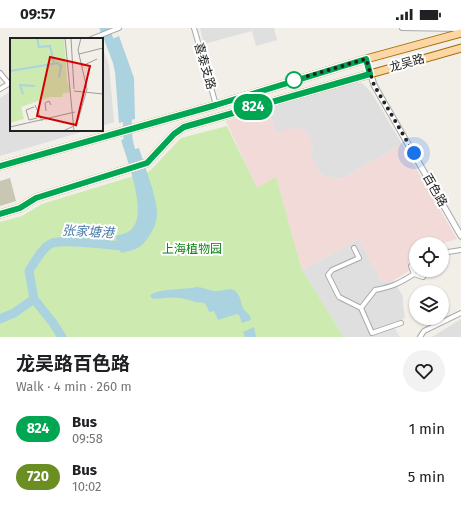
<!DOCTYPE html>
<html lang="en">
<head>
<meta charset="utf-8">
<style>
	body { margin:0; font-family:"Fira Sans","Noto Sans SC",sans-serif; background:#f2f2f2; color:#202124; height:100vh; display:flex; flex-direction:column; font-size:15px; white-space:nowrap }
	* { box-sizing:border-box; margin:0 }
	p { font-size:13px; color:#757577 }
	.icon { flex:none; width:22px; height:22px; fill:none; stroke:currentColor; stroke-width:2; stroke-linecap:round; stroke-linejoin:round }
	.map { position:relative; height:309px; overflow:hidden }
	.drawer { display:flex; flex-direction:column; background:#fff; flex:1 }
	.drawer>* { flex:none }
	.badge { padding:0 8px; border-radius:13px; font-size:14px; line-height:26px }
	.fabs { position:absolute; left:409px; top:209px; display:grid; gap:8px }
	.fabs a { display:grid; place-items:center; width:40px; height:40px; border-radius:50%; background:#fff; box-shadow:0 1px 3px #0004; font-size:20px }
	.you { position:absolute; width:20px; height:20px; margin:-10px; border:3px solid #fff; border-radius:50%; background:#1a73e8; box-shadow:0 0 0 6px #1a73e833 }
	.map>.badge { position:absolute; translate:-50% -50%; box-shadow:0 0 0 2px #fff }
	.round { display:grid; place-items:center; flex:none; width:42px; height:42px; border-radius:21px; background:#f2f2f2 }
	.overview { display:flex; align-items:center; justify-content:space-between; height:68px; padding:0 16px }
	h1 { font-size:19px; font-weight:700; line-height:30px }
	ul { padding:0; list-style:none }
	li { display:flex; align-items:center; gap:12px; height:48px; padding:0 16px }
	li div { flex:1 }
	li b { display:block; font-size:15px }
	li em { font-style:normal }
	li .badge { min-width:44px; font-weight:700; text-align:center }
	.status { display:flex; justify-content:space-between; align-items:center; height:28px; padding:0 20px; background:#fff; direction:ltr }
	.status svg { height:11px; fill:currentColor }
	.map>svg:first-child { display:block }
	.residential { fill:#e0dfdf }
	.commercial { fill:#f2dad9 }
	.construction { fill:#c7c7b4 }
	.grass { fill:#cdebb0 }
	.parking { fill:#e2e2e2 }
	.water { fill:#aad3df }
	.lines { fill:none; stroke-linecap:round; stroke-linejoin:round }
	.river { stroke:#aad3df; stroke-width:9 }
	.minor-casing { stroke:#a9a9a9; stroke-width:6 }
	.tertiary-casing { stroke:#a9a9a9; stroke-width:7 }
	.primary-casing { stroke:#a06b00; stroke-width:9 }
	.minor { stroke:#fff; stroke-width:4 }
	.tertiary { stroke:#fff; stroke-width:5 }
	.primary { stroke:#fcd6a4; stroke-width:7 }
	.line-casing { stroke:#fff; stroke-width:9 }
	.line { stroke:#00a651; stroke-width:6 }
	.walk { stroke:#222; stroke-width:4; stroke-dasharray:0 7.2 }
	.stop-dot { fill:#fff; stroke:#00a651; stroke-width:2 }
	.labels { text-anchor:middle; stroke-width:4; stroke-linejoin:round; paint-order:stroke }
	.street-label { font-size:12px; fill:#222; stroke:#fff }
	.park-label { font-size:12px; fill:#0c8416; stroke:#fff }
	.water-label { font-size:13px; font-style:italic; fill:#4a7aab; stroke:#fff }
	.inset-river { fill:none; stroke:#aad3df; stroke-width:2 }
	.inset-road { fill:none; stroke:#9f9d99; stroke-width:1 }
	.view { fill:#d40000; fill-opacity:0.15; stroke:#d40000; stroke-width:2 }
	.inset-edge { fill:none; stroke:#222; stroke-width:2 }
</style>
</head>
<body>
<div class="status"><b>09:57</b><svg viewBox="0 0 49 12"><path d="M0 12V9h3v3zM5 12V6h3v6zM10 12V3h3v9zM15 12V0h3v12zM26 1h20v11H26zM47 4h2v5h-2z"/></svg></div>
<div class="map">
<svg width="461" height="309" viewBox="0 0 461 309">
	<rect width="100%" height="100%" fill="#f2efe9"/>
	<!-- residential -->
	<path class="residential" d="M200,0H274L277,12L256,18L252,3L204,16Z
		M102,19L109,37L114,94L102,98Z
		M355,55H362L371,64L402,116L341,151L323,148L311,128L313,116L298,100L275,105L269,80Z
		M11,63V102H88L0,128V70Z
		M359,211L382,254L393,253L403,268V277L405,289L394,299L371,309H344L302,242Z
		M461,291V309H432Z"/>
	<!-- commercial -->
	<path class="commercial" d="M269,80L275,104L298,100L306,103L313,116L311,128L323,148L341,151L402,116L457,211L441,216H416V229L408,234L409,243L393,253L382,254L359,211L302,242L276,150L257,161L226,93Z"/>
	<!-- construction -->
	<path class="construction" d="M10,150L16,173L0,178V153Z"/>
	<!-- grass -->
	<path class="grass" d="M227,98L257,160L276,149L302,242L344,309H0V194L22,188L42,176L150,143L181,110Z"/>
	<!-- parking -->
	<path class="parking" d="M394,299L400,309H371Z"/>
	<!-- water -->
	<path class="water" d="M119,8L134,50L135,91L119,95L115,44L113,35L105,14Z
		M132,109L135,121L139,120C144,137 158,171 157,187C157,197 149,210 142,217C136,222 129,223 121,225L115,208C123,206 130,205 134,198C146,182 127,131 121,112Z
		M196,259C203,259 208,262 214,263C224,264 233,256 239,268C241,271 241,276 243,280C246,285 251,286 251,292L242,295L239,287L237,286L218,292L214,283L209,284C208,281 207,277 204,275C201,274 198,275 195,274C179,268 169,270 153,271L150,268C156,260 185,262 196,259Z
		M254,299L256,309H245L243,304Z"/>
	<g class="lines">
		<!-- river -->
		<path class="river" d="M104,0L114,23
			M127,82L128,115L130,123
			M0,291L14,285L34,271
			M62,309L53,295L34,271L29,243C35,233 41,222 50,216C60,210 108,217 122,218L128,214"/>
		<!-- minor casing -->
		<g class="minor-casing">
			<path id="minor" d="M194,0L216,77
				M402,0L461,1
				M91,11L119,0
				M0,45L9,56
				M0,61L10,55
				M354,220L359,230L332,242L328,247L339,269L361,280L375,262C392,259 400,255 414,246
				M442,225L461,222
				M416,234L411,238L414,246L423,249L426,242
				M361,280L372,305L401,295
				M420,309L424,303L461,285"/>
		</g>
		<!-- tertiary casing -->
		<g class="tertiary-casing">
			<path id="tertiary" d="M366,31L374,57L461,208"/>
		</g>
		<!-- primary casing -->
		<g class="primary-casing">
			<path id="primary" d="M0,138L216,77L366,31L461,5
				M0,186L20,180L36,170L147,135L174,106L184,99L461,20"/>
		</g>
		<!-- minor -->
		<use href="#minor" class="minor"/>
		<!-- tertiary -->
		<use href="#tertiary" class="tertiary"/>
		<!-- primary -->
		<use href="#primary" class="primary"/>
	</g>
	<g class="lines">
		<!-- line casing -->
		<g class="line-casing">
			<path id="line" d="M0,138L216,77L366,31L370,46L184,99L174,106L147,135L36,170L20,180L0,186"/>
		</g>
		<!-- line -->
		<use href="#line" class="line"/>
		<!-- walk -->
		<path class="walk" d="M294,52L366,31L374,57L414,125"/>
	</g>
	<!-- markers -->
	<circle class="stop-dot" cx="294" cy="52" r="8"/>
	<g class="labels">
		<!-- street labels -->
		<g class="street-label">
			<text transform="translate(407 35) rotate(-16)" y="4">龙吴路</text>
			<text transform="translate(205 38) rotate(74)" y="4">喜泰支路</text>
			<text transform="translate(435 162) rotate(60)" y="4">百色路</text>
		</g>
		<!-- park labels -->
		<g class="park-label">
			<text x="192" y="225">上海植物园</text>
		</g>
		<!-- water labels -->
		<g class="water-label">
			<text transform="translate(88 203) rotate(3)" y="5">张家塘港</text>
		</g>
	</g>
	<!-- overview -->
	<g transform="translate(10 10)">
		<rect width="93" height="93" fill="#f2efe9"/>
		<path d="M54,0L57,43L61,54L52,56L53,59H40L11,69L14,81L2,84L0,88V1Z" fill="#cdebb0"/>
		<path class="inset-river" d="M27,0L29,9L40,8L44,25M0,33L48,25L51,28L49,39M13,56L10,47L25,48"/>
		<path class="inset-road" d="M55,0L64,93M61,0L64,51M69,16L93,10M72,28L87,21M64,53L93,56M25,67L32,83M24,69L16,72L19,82L27,80M36,73L35,65L39,63L41,67M0,89L65,74M66,89L77,51L68,12L71,0M53,93L64,88"/>
		<path class="view" d="M40,19L80,28L66,87L27,78Z"/>
		<rect width="93" height="93" class="inset-edge"/>
	</g>
</svg>
<div class="fabs">
<a><svg class="icon" aria-label="locate" viewBox="0 0 24 24"><circle cx="12" cy="12" r="6"/><path d="M12 2v4M12 18v4M2 12h4M18 12h4"/></svg></a>
<a><svg class="icon" aria-label="layers" viewBox="0 0 24 24"><path d="M12 4l9 5-9 5-9-5zM3 14l9 5 9-5"/></svg></a>
</div>
<div class="you" style="left:414px;top:125px"></div>
<b class="badge" style="left:253px;top:79px;background:#00a651;color:#fff">824</b>
</div>
<section class="drawer">
<div class="overview"><div><h1>龙吴路百色路</h1><p>Walk · 4 min · 260 m</p></div><a class="round"><svg class="icon" aria-label="heart" viewBox="0 0 24 24"><path d="M12 20l-8-8c-3-5 5-10 8-4 3-6 11-1 8 4z"/></svg></a></div>
<ul>
<li><span class="badge" style="background:#00a651;color:#fff">824</span><div><b>Bus</b><p>09:58</p></div><em>1 min</em></li>
<li><span class="badge" style="background:#6b8e23;color:#fff">720</span><div><b>Bus</b><p>10:02</p></div><em>5 min</em></li>
</ul>
</section>
</body>
</html>
